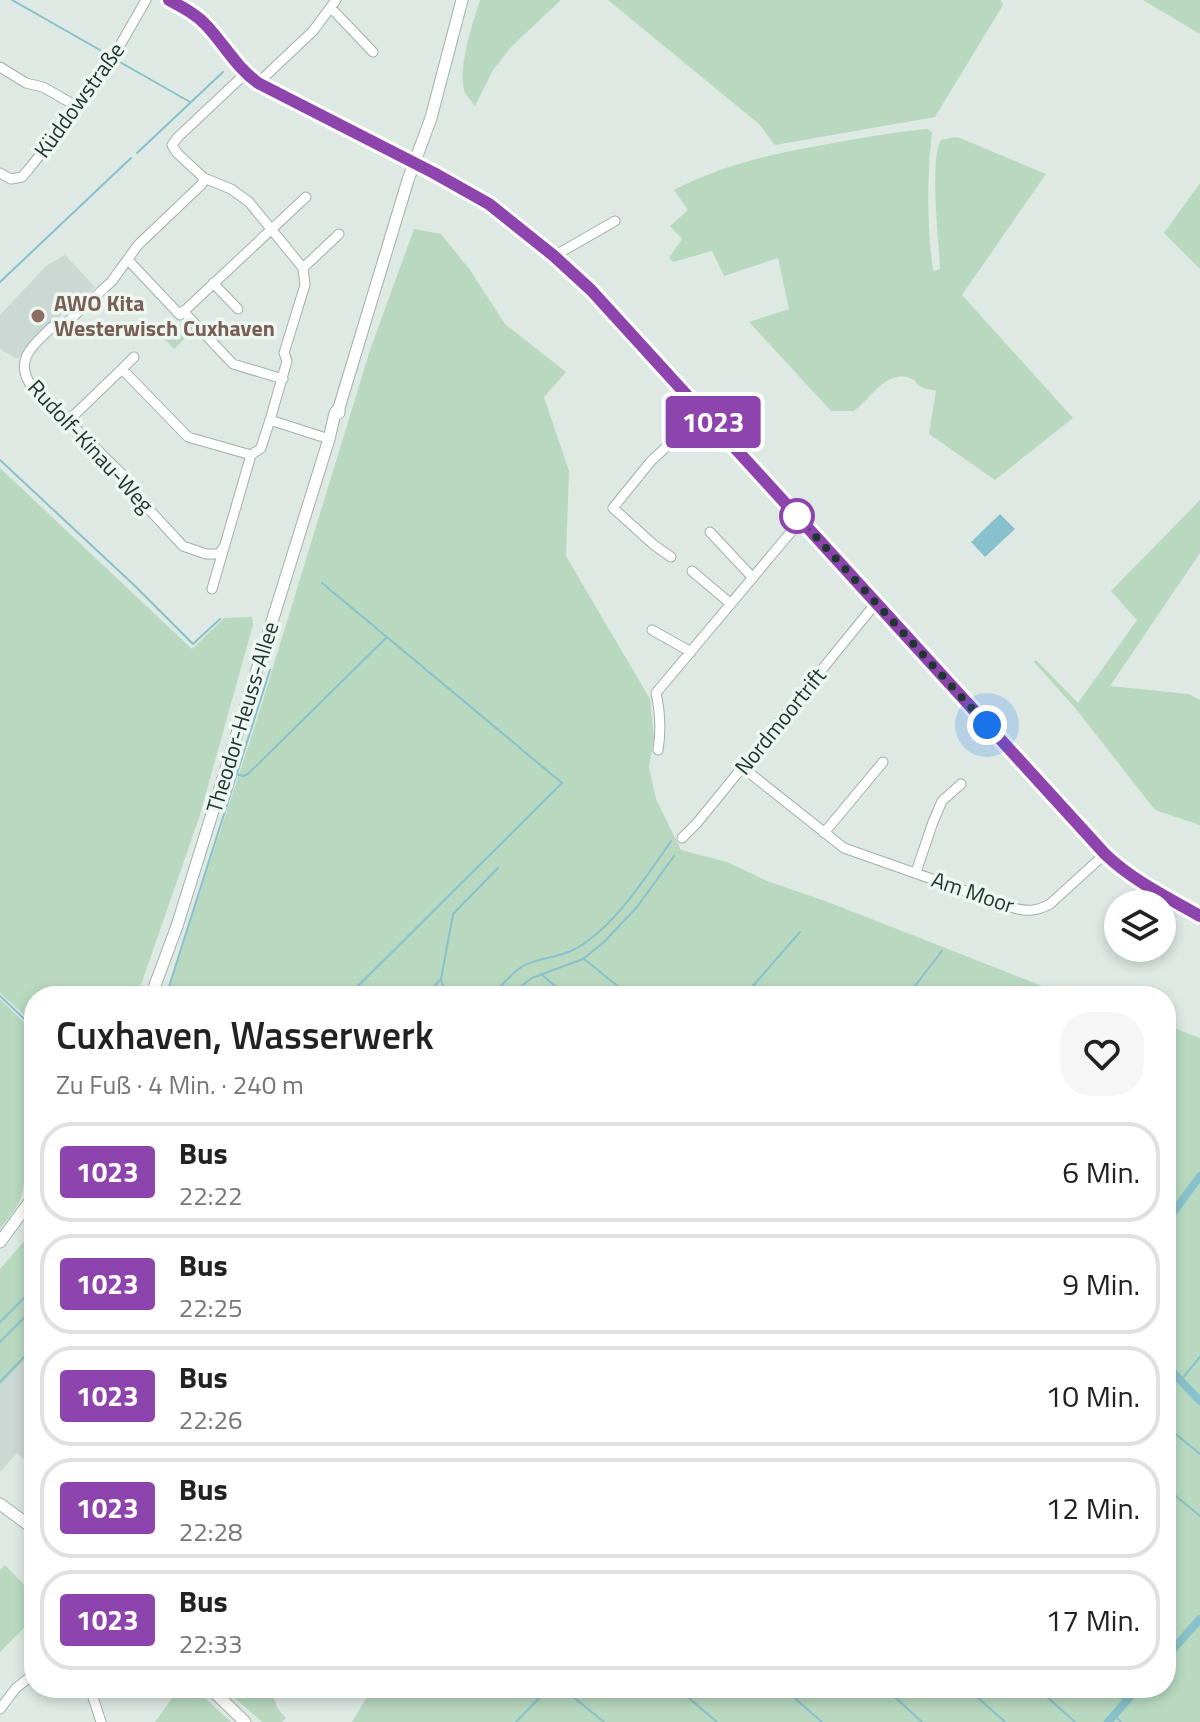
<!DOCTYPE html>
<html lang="de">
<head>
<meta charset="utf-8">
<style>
	body { margin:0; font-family:"Titillium Web",sans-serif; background:#f6f6f6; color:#222; height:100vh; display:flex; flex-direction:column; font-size:30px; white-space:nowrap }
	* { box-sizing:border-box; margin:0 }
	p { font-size:26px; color:#767676 }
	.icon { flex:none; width:44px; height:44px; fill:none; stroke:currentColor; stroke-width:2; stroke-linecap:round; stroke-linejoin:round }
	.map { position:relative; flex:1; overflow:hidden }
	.side { position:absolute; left:24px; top:986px; width:1152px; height:712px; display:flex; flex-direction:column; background:#fff; border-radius:32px; box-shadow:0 4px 12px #0003 }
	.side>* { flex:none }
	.badge { padding:0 16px; border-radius:6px; font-size:28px; line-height:52px }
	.controls { position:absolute; left:1104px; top:890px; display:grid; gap:16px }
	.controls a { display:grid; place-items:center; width:72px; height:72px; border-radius:50%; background:#fff; box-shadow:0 4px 12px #0003; font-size:40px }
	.you { position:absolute; width:40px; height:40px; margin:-20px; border:6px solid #fff; border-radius:50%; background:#1a73e8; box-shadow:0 0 0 12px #1a73e833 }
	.map>.badge { position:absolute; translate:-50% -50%; box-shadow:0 0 0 4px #fff }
	.round { display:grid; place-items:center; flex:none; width:84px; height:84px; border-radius:32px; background:#f6f6f6 }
	.headline { display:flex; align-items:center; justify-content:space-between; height:136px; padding:0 32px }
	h1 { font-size:38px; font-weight:600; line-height:60px }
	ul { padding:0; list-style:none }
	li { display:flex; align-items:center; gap:24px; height:100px; margin:0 16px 12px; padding:0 16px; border:4px solid #e0e0e0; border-radius:32px }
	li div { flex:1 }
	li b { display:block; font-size:30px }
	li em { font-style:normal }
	li .badge { min-width:88px; font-weight:700; text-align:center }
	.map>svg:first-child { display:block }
	.built { fill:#ccd8d3 }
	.green { fill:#b8d9c0 }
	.water { fill:#88c1cb }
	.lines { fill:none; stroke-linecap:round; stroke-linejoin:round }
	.stream { stroke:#88c1cb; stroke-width:2 }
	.canal { stroke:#88c1cb; stroke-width:8 }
	.minor-casing { stroke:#a1b0ab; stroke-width:11 }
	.tertiary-casing { stroke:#a1b0ab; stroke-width:13 }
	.minor { stroke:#fff; stroke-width:9 }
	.tertiary { stroke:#fff; stroke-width:11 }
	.line-casing { stroke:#fff; stroke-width:18 }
	.line { stroke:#8e44ad; stroke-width:12 }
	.walk { stroke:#203731; stroke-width:8; stroke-dasharray:0 14.4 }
	.education-dot { fill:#8d6e63; stroke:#eef6f2; stroke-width:3 }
	.stop-dot { fill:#fff; stroke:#8e44ad; stroke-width:4 }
	.labels { text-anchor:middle; stroke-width:7; stroke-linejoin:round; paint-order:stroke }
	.street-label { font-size:22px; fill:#203731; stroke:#eef6f2 }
	.education-label { font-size:22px; font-weight:bold; fill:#785e54; stroke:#eef6f2; text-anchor:start }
</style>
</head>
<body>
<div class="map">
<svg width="1200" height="1722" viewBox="0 0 1200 1722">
	<rect width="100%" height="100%" fill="#dee9e4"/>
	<!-- built -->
	<path class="built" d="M65,255L95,287L78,304L69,307L17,359L0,349V315L46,266Z
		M33,1349L34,1451L25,1460L17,1453L0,1472V1386Z"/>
	<!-- green -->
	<path class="green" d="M480,0H561L511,47L493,70L475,106C472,101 465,95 464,90C458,67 473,22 480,0Z
		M608,0H1001L1003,5L935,117L775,145L759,124Z
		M1143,0H1200V34Z
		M927,129L932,132C931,145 929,157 929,170C927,203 929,239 933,271L940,269C939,244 929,158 941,140L955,137L960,138L1046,174L962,295L1073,418L995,480L929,434L936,391C930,389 923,389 918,385C917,384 916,381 914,380C889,366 871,398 854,411H831L749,322L789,309L778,258L724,276L712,251L673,262L669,258L682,239L670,226L688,210L674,190C725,164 772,154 828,144C861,138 893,132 927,129Z
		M1200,183V269L1164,233Z
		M414,229L441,234L470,270L505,324L566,372L544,397L569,471L566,556L650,699L654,738L649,767L656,799L681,850L727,862L767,881L828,902L1068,996H166L259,713L370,350Z
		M184,320L193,330L174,349L163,337L175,322L179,325Z
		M0,468L192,649L224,618L252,617L253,625L199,818L137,996H34V1024L0,993Z
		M1200,500V553L1110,686L1189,694L1200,700V825L1155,810L1076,709L1034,662L1036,660L1078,703L1137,620L1111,591Z
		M0,999L34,1032V1171C21,1179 25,1188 20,1200C15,1211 7,1220 0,1229Z
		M1166,1025L1200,1038V1722H352L369,1694L358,1688H1166Z
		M34,1230V1350H32L0,1386V1269Z
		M5,1565L34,1595V1618L0,1652V1570Z
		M179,1688H194L231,1722H155Z
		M224,1688H275C271,1700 278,1710 286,1718L282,1722H262Z"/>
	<!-- water -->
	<path class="water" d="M1000,514L1015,529L985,557L971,542Z"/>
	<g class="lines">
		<!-- stream -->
		<path class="stream" d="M12,0L107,54
			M118,61L190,102
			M137,153L223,72
			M0,282L131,158
			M0,460L134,585L193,644L220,619
			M322,583L562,783L348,996
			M237,774L243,776L248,774L386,638
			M584,959L630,996
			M541,974L567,996
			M0,996L34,1028
			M166,996L270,670
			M425,996L440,980
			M446,996L441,979L453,914L498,868
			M491,996C501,987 511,973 523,966C537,958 556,958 571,951C611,932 646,877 671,841
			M508,996L532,978L583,959L604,942L637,907L674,856
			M744,996L800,932
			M907,996L942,951
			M0,1322L34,1288
			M0,1342L34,1308
			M1181,1380L1200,1357
			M0,1382L34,1347
			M1166,1426L1200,1454
			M1166,1488L1200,1516
			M1166,1619L1174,1626
			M562,1688L604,1722
			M677,1688L717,1722
			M783,1688L822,1722
			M885,1688L922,1722
			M967,1688L1005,1722
			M1037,1688L1075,1722
			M1110,1688L1126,1702
			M1114,1715L1121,1722
			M516,1722L549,1688"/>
		<!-- canal -->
		<path class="canal" d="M1166,1226L1172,1214L1200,1176
			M1166,1365L1200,1401
			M1166,1657L1200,1619
			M1108,1722L1138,1688"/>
		<!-- minor casing -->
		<g class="minor-casing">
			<path id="minor" d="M169,0L198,17L206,24L245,74L258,83L434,173L489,204L554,256L591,290L1105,854C1133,881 1167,897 1200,916
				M331,8L373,52
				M0,67L26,83L43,87L78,107
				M245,74L178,137L172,145L177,153L204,178L231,189L249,202L303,268L305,285L284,353L287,361L270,420L329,439
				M258,83L313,31L336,0
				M0,173L11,179L22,177L28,170L86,98L104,73L146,0
				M204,178L202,184L138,245L112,281L63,326L52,327C35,344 14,358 30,384L124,476L132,491L183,546L206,554H219L223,548
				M554,256L615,221
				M128,260L180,315L306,197
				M303,268L339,234
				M213,283L238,309
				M183,311L233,364L283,379
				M122,369L134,357
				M68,421L122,369L188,437L251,455
				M710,532L753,578
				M671,557L654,545L613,508L651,461L704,412
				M692,571L731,604
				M212,589L251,455L261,448L270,420
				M652,630L691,652
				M658,750C661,732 660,711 656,693L801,520
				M742,767L844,848L1014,908C1028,912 1037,911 1050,904L1105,854
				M824,833L883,762
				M682,838L697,823L876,603
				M916,872L933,822L942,801L961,784
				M90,1688L101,1722
				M0,1709L16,1688L34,1674"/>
		</g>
		<!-- tertiary casing -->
		<g class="tertiary-casing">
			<path id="tertiary" d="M339,413V408L408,180L431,118L462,0
				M151,996L177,926L329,439L335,413L339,408
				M0,1242L34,1196
				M0,1504L34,1529
				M210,1688L245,1722"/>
		</g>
		<!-- minor -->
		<use href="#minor" class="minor"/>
		<!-- tertiary -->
		<use href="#tertiary" class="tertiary"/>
	</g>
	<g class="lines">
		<!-- line casing -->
		<g class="line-casing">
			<path id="line" d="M169,0C182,7 196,14 206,25C224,44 236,67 258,83L434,173L489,204L554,256L591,290L1105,854C1133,881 1167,897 1200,916"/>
		</g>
		<!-- line -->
		<use href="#line" class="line"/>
		<!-- walk -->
		<path class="walk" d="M797,516L987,725"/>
	</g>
	<!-- markers -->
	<circle class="education-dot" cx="38" cy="316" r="8"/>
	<circle class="stop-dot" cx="797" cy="516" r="16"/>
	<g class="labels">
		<!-- street labels -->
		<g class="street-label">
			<text transform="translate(79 100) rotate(-54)" y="8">Küddowstraße</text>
			<text transform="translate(91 446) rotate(47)" y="8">Rudolf-Kinau-Weg</text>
			<text transform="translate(242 717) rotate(-73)" y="8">Theodor-Heuss-Allee</text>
			<text transform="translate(780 721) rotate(-51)" y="8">Nordmoortrift</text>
			<text transform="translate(973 892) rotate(19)" y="8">Am Moor</text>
		</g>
		<!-- education labels -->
		<g class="education-label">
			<text x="54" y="311">AWO Kita<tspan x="54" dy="25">Westerwisch Cuxhaven</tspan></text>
		</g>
	</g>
</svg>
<div class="controls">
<a><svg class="icon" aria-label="layers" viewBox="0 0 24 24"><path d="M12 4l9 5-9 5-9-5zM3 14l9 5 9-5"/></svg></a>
</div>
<div class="you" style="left:987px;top:725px"></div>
<b class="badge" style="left:713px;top:422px;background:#8e44ad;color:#fff">1023</b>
<section class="side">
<div class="headline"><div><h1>Cuxhaven, Wasserwerk</h1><p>Zu Fuß · 4 Min. · 240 m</p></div><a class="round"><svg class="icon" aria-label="heart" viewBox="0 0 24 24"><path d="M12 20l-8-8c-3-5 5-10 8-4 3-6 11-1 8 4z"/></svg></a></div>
<ul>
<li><span class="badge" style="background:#8e44ad;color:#fff">1023</span><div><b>Bus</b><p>22:22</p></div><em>6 Min.</em></li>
<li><span class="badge" style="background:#8e44ad;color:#fff">1023</span><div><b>Bus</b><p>22:25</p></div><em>9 Min.</em></li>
<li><span class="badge" style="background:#8e44ad;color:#fff">1023</span><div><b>Bus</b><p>22:26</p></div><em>10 Min.</em></li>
<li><span class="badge" style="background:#8e44ad;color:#fff">1023</span><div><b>Bus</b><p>22:28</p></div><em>12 Min.</em></li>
<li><span class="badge" style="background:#8e44ad;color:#fff">1023</span><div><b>Bus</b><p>22:33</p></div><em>17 Min.</em></li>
</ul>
</section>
</div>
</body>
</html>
